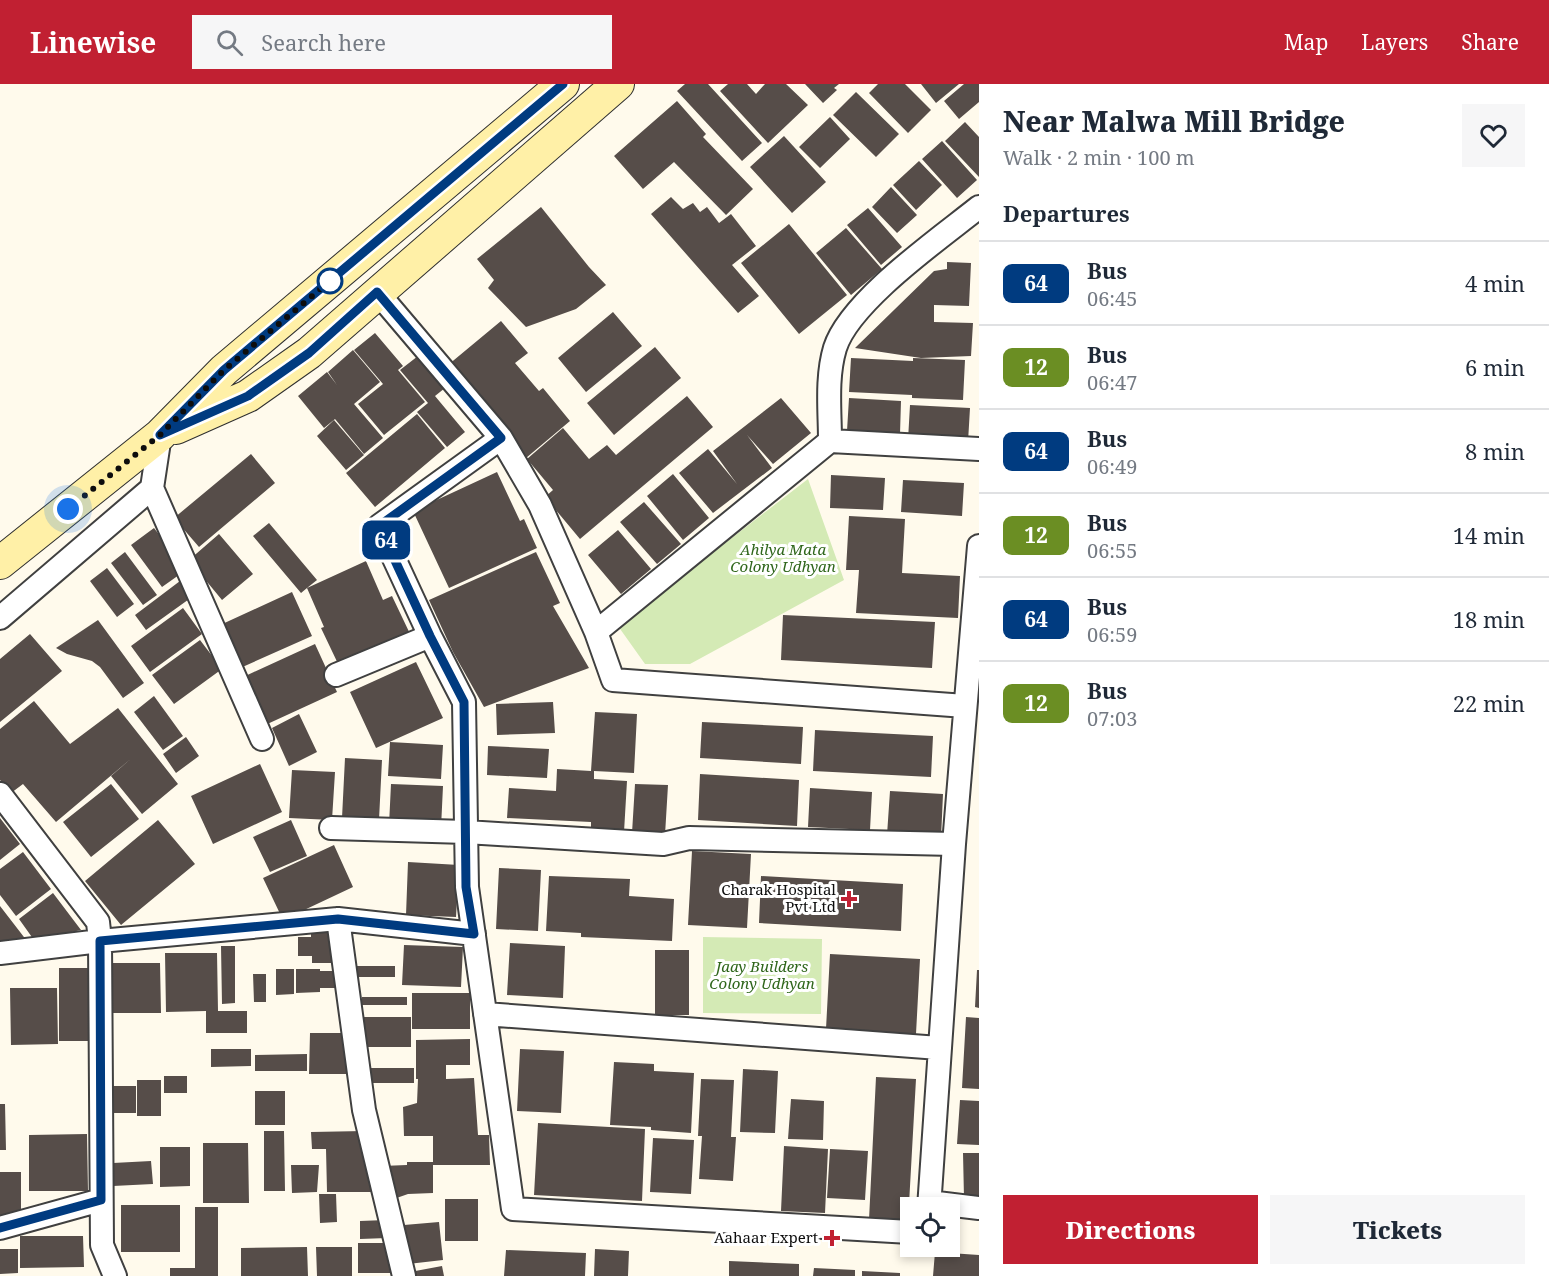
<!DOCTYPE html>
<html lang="en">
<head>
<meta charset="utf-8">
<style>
	body { margin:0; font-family:"Noto Serif",serif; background:#f6f6f7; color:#1f2937; height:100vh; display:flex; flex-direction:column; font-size:22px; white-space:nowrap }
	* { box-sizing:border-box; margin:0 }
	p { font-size:20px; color:#747a83 }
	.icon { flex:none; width:33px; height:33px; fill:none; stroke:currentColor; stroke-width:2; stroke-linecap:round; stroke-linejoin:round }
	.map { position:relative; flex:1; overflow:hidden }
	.details { display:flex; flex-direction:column; background:#fff; width:570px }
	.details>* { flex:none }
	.badge { padding:0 12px; border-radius:9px; font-size:21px; line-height:39px }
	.fabs { position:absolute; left:900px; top:1113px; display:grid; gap:12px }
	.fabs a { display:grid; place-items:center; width:60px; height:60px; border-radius:0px; background:#fff; box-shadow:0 3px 9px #0003; font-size:30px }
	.you { position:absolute; width:30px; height:30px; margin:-15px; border:4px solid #fff; border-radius:50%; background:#1a73e8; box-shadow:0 0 0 9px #1a73e833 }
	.map>.badge { position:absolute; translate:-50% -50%; box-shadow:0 0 0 3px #fff }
	h2 { padding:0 24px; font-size:22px; line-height:54px }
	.round { display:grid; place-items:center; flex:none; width:63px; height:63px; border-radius:0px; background:#f6f6f7 }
	.overview { display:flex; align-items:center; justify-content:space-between; height:102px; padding:0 24px }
	h1 { font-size:28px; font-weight:800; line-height:45px }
	.button { display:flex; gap:12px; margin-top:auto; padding:12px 24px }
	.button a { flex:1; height:69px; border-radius:0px; background:#c12032; color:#fff; font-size:24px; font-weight:800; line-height:69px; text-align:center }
	.button a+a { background:#f6f6f7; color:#1f2937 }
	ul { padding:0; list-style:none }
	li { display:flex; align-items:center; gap:18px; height:84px; padding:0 24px; border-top:2px solid #e0e1e3 }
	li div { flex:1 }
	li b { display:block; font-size:22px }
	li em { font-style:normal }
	li .badge { min-width:66px; font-weight:700; text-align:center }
	header { display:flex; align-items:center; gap:36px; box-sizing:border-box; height:84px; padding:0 30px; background:#c12032; color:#fff }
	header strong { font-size:28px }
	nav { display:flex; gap:33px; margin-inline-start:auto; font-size:21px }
	.search { width:420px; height:54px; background:#f6f6f7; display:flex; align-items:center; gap:15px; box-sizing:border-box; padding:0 21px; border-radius:0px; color:#747a83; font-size:22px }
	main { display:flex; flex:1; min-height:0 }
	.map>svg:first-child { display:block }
	.green { fill:#d4eab5 }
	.building { fill:#564d49 }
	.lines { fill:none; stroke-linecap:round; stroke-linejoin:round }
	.street-casing { stroke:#404040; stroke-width:26 }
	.secondary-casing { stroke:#2f2f2f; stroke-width:34 }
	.street { stroke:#fff; stroke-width:22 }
	.secondary { stroke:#fff0a7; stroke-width:32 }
	.line-casing { stroke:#fff; stroke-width:14 }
	.line { stroke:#003b80; stroke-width:9 }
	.walk { stroke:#0d0d0d; stroke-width:6; stroke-dasharray:0 10.8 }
	.stop-dot { fill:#fff; stroke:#003b80; stroke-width:3 }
	.poi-dot { fill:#c12032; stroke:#fff; stroke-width:2 }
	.labels { text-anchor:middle; stroke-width:6; stroke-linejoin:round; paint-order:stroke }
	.park-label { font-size:15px; font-style:italic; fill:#2f661b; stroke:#fff }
	.poi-label { font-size:15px; fill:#0d0d0d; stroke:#fff; text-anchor:end }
</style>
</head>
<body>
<header>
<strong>Linewise</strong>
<div class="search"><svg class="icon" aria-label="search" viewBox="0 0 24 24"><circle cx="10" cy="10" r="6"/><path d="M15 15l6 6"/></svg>Search here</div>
<nav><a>Map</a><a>Layers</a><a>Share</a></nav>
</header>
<main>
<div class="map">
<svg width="979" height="1192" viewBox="0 0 979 1192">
	<rect width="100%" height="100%" fill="#fffaec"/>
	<!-- green -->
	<path class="green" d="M808,395L844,496L690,580H645L618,542Z
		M703,853L822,855L821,930L703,929Z"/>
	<!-- building -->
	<path class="building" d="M685,0H708L762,59L742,77L677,7Z
		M728,0H747L756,10L765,0H786L808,21L768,59L720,7Z
		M805,0H839L834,4L837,6L823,19Z
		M878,0H905L931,26L908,49L869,9Z
		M921,0H959L936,19Z
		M964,0H979V18L959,35L944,17Z
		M856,8L899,50L876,73L833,31Z
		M677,17L706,50L703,53L753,105L726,131L674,78L643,105L614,72Z
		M830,33L850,55L820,84L799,63Z
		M965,38L979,53V93L945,57Z
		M784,52L826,98L792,129L750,83Z
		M942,57L977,96L957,114L922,75Z
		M919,77L942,101L916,126L893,101Z
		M891,103L917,131L897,149L872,123Z
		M671,113L683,125L693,119L700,128L707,123L719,139L731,130L756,162L732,181L759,212L738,229L651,130Z
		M541,123L589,183L606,201L576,225L526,243L488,204L494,196L477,175Z
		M868,124L902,163L881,181L847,141Z
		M789,140L847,211L799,250L741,179Z
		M846,144L882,185L851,211L816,169Z
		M947,178L971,179L969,222L934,221V238L973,239L971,272L921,274L855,264L934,187L947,185Z
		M613,228L642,262L586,308L558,274Z
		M501,237L528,269L515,279L539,307L543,304L570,337L526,374L448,281Z
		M375,249L403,282L398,286L425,318L384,351L358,320L383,300L354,266Z
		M655,263L681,294L614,351L587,319Z
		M353,266L380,298L354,320L383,354L364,370L335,335L324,344L298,312L327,288L337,301L328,288Z
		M418,272L445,304L435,312L465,348L447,363L417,328L428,319L400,286Z
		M851,274L913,277V274L965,276L963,316L912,314V311L849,308Z
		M687,312L713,343L580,455L545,413L553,406L527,375L563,344L589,375L607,361L616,371Z
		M781,314L811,349L773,380L747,351L772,384L713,429L679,389L708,365L737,400L713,367Z
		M849,314L901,317L900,350L847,347Z
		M910,321L970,324L968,358L908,356Z
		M417,330L445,364L375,423L346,389Z
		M334,336L364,371L346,386L317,352Z
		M251,370L275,399L199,463L174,434Z
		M497,388L520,437L524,435L537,464L449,504L413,427Z
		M673,390L709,434L683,456L647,412Z
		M831,391L885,394L883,426L830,424Z
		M903,396L964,399L962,432L901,428Z
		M644,418L681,460L657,480L620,438Z
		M849,432L905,435L902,489L960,492L958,534L856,529L859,486H846Z
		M269,439L317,496L307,504L366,477L383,516L392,512L412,554L341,586L321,544L324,543L307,504L301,509L253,452Z
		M154,444L186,486L162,503L131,461Z
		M618,446L651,485L621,510L588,471Z
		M219,450L253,490L222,516L189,476Z
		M125,468L157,511L143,521L111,479Z
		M536,468L560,519L553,522L589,584L484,623L453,568L429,516Z
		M107,484L134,520L117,533L90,497Z
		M180,497L192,513L146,546L135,531Z
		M292,508L312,552L238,585L218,542Z
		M183,524L202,550L150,588L131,562Z
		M783,531L935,538L932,584L781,576Z
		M98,536L144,599L123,614L100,583L92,577L67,570L56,564Z
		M30,550L62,587L0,638V575Z
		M200,556L222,585L174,620L152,591Z
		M315,560L337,608L263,642L241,594Z
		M416,578L443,634L376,664L350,608Z
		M154,612L183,652L163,666L134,628Z
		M34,617L70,660L118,624L178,700L142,730L111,692L133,673L56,738L23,700L11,709L0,696V645Z
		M553,618L555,649L497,651L496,620Z
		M595,628L637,630L634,689L594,687V695L627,697L624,748L591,747V738L507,734L509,704L556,707L557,685L591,687Z
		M299,630L317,668L289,682L272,644Z
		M702,638L803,643L801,680L700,674Z
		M815,646L933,652L931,693L813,687Z
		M186,653L199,672L176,689L163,670Z
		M390,658L443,661L441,695L388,692Z
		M488,662L549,665L547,694L487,691Z
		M345,674L382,676L379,736L342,734Z
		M260,680L282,728L213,760L191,712Z
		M292,686L335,688L332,736L289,734Z
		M700,690L799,696L797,742L698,736Z
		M111,700L139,735L91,773L63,738Z
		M391,700L443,702L441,744L389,741Z
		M635,700L668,701L665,751L632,749Z
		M810,704L872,708L870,746L808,743Z
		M890,707L943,710L941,754L887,751Z
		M0,734L20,760L0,776Z
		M158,736L195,780L121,841L85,797Z
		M291,736L307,772L270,788L253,753Z
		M334,761L353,803L283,836L263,794Z
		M692,767L751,770L747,844L688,841Z
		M23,768L51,805L16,832L0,811V785Z
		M408,778L459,781L456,833L406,831Z
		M499,784L541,786L538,847L496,845Z
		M549,792L630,795L629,812L674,815L672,857L581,853V849L546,847Z
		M761,792L903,800L901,847L759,839Z
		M53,809L81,846L34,856L19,835Z
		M0,822L27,857L0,864Z
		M311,849H333V879H312V872H298V853H311Z
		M510,859L565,862L563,914L507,911Z
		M404,861L463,863L461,903L402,901Z
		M221,862H235V919L222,920Z
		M655,866H689V931H655Z
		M165,869H217L218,927H247V949H206V927L166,928Z
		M830,870L920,875L916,950L826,945Z
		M109,879H160L161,929H109Z
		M353,882H395V893H353Z
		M59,884H93L94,957H59Z
		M276,885H294V910L276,911Z
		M296,885H320V887H343L344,904H320V908L296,909Z
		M977,886H979V924L975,923Z
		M253,890H266V918H254Z
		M10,904H57L58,960L11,961Z
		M412,909H470V945H412Z
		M362,913H407V921H362Z
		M362,933H411V963H362Z
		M966,933L979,934V1005L962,1004Z
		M310,949H349L353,990H309Z
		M470,955V981H446V995L474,994L478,1051H489L490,1081H433V1109L408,1110L388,1117L382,1082L407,1081V1078H433V1052H404L403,1023L417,1019L418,995H416V956Z
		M211,965H251V982L211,983Z
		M520,965L564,967L561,1029L517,1027Z
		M307,970V987H255V971Z
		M614,978L654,980V987L694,989L691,1049L651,1046V1043L610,1041Z
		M370,984H414V999H370Z
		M743,985L778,987L775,1049L740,1048Z
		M164,992H187V1009H164Z
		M876,993L916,995L908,1138L869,1136Z
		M701,995L734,996L731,1053H736L733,1097L699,1095L702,1052H698Z
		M137,996H161V1032H137Z
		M108,1002H136V1029H108Z
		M255,1007H285V1041H255Z
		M791,1015L824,1017L823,1056L788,1055Z
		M960,1016L979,1017V1061L957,1060Z
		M0,1020H5L6,1066H0Z
		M538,1039L645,1045L642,1117L534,1111Z
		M264,1047H284L285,1107H264Z
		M364,1047L370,1065L371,1108H327L326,1065H312L311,1048Z
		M87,1050L88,1107H29V1051Z
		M653,1054L694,1056L691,1110L650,1108Z
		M203,1059H248L249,1119H203Z
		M784,1062L828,1065L825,1129L781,1127Z
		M160,1063H190V1102L160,1103Z
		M830,1065L868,1067L865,1116L827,1114Z
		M963,1069H979V1114H964Z
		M151,1077L153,1100L113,1102V1079Z
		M291,1081H319L317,1108L292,1109Z
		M0,1088H21V1133L0,1134Z
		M319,1110H336L337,1138L320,1139Z
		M445,1115H478V1157H445Z
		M121,1121H180V1168H121Z
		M195,1123H218V1192H170V1184H195Z
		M386,1136L387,1154L360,1155V1137Z
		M439,1138L443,1176L408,1180L404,1141Z
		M20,1152H83L84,1183L20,1184Z
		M358,1159H391V1189H358Z
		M307,1163L308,1192H241V1164Z
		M316,1163H352V1192H317Z
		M0,1165H18V1189L0,1190Z
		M595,1165L629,1167L628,1192H594Z
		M506,1166L586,1169L585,1192H504Z
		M935,1168L979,1171V1192H933Z
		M729,1177L799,1180V1192H729Z
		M442,1182L444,1192H411L410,1188Z
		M814,1184L855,1186V1192H813Z
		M862,1187L900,1189V1192H862Z"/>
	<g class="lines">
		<!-- street casing -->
		<g class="street-casing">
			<path id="street" d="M377,208L501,354L540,421L596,548L613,596L965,622
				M160,351L152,404L262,655
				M501,354L379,442L430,552L464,618L467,803L513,1125L910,1148
				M830,357C830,327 826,294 835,264C850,217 939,155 979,123
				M0,534L152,404
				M596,548L830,357L979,365
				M336,591L430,552
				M0,710L98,838L100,857L102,1161L115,1192
				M331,744L466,748L663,760L689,754L954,760
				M338,835L364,1026L404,1192
				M0,869L100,857L338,835L474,850
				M485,930L939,964
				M929,1118L979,1124
				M929,1124L954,760L979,462
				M0,1144L101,1116"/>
		</g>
		<!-- secondary casing -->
		<g class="secondary-casing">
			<path id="secondary" d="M176,344L248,312L309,269L618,0
				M0,479L160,351L224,286L563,0"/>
		</g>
		<!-- street -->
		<use href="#street" class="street"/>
		<!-- secondary -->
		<use href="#secondary" class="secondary"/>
	</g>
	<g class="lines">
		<!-- line casing -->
		<g class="line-casing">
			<path id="line" d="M0,1144L101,1116L100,857L338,835L474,850L466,803L464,618L430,552L379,442L501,354L377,208L309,269L248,312L160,351L224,286L563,0"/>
		</g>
		<!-- line -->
		<use href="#line" class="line"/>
		<!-- walk -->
		<path class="walk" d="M68,425L160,351L224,286L330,197"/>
	</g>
	<!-- markers -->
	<circle class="stop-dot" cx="330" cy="197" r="12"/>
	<g class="poi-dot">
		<path d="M846 806h6v6h6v6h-6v6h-6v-6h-6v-6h6z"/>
		<path d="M829 1145h6v6h6v6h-6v6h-6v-6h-6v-6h6z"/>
	</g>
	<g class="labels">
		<!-- park labels -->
		<g class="park-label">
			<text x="783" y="471">Ahilya Mata<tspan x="783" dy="17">Colony Udhyan</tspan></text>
			<text x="762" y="888">Jaay Builders<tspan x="762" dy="17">Colony Udhyan</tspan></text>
		</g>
		<!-- poi labels -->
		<g class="poi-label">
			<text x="836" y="811">Charak Hospital<tspan x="836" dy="17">Pvt Ltd</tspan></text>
			<text x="818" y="1159">Aahaar Expert</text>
		</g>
	</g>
</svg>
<div class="fabs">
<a><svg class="icon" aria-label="locate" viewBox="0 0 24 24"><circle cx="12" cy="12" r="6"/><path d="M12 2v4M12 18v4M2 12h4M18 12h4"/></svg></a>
</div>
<div class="you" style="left:68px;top:425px"></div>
<b class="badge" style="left:386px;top:456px;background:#003b80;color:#fff">64</b>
</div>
<section class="details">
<div class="overview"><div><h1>Near Malwa Mill Bridge</h1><p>Walk · 2 min · 100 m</p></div><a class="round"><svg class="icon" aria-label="heart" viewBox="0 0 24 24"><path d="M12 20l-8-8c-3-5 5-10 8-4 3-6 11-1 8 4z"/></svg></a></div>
<h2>Departures</h2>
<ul>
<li><span class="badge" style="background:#003b80;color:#fff">64</span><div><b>Bus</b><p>06:45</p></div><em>4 min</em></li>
<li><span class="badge" style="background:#6b8e23;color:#fff">12</span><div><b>Bus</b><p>06:47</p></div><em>6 min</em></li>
<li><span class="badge" style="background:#003b80;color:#fff">64</span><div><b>Bus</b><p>06:49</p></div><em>8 min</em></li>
<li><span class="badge" style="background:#6b8e23;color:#fff">12</span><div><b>Bus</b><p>06:55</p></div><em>14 min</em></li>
<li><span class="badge" style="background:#003b80;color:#fff">64</span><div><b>Bus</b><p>06:59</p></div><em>18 min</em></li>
<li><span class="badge" style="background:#6b8e23;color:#fff">12</span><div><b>Bus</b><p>07:03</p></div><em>22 min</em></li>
</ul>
<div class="button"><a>Directions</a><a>Tickets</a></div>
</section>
</main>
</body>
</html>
